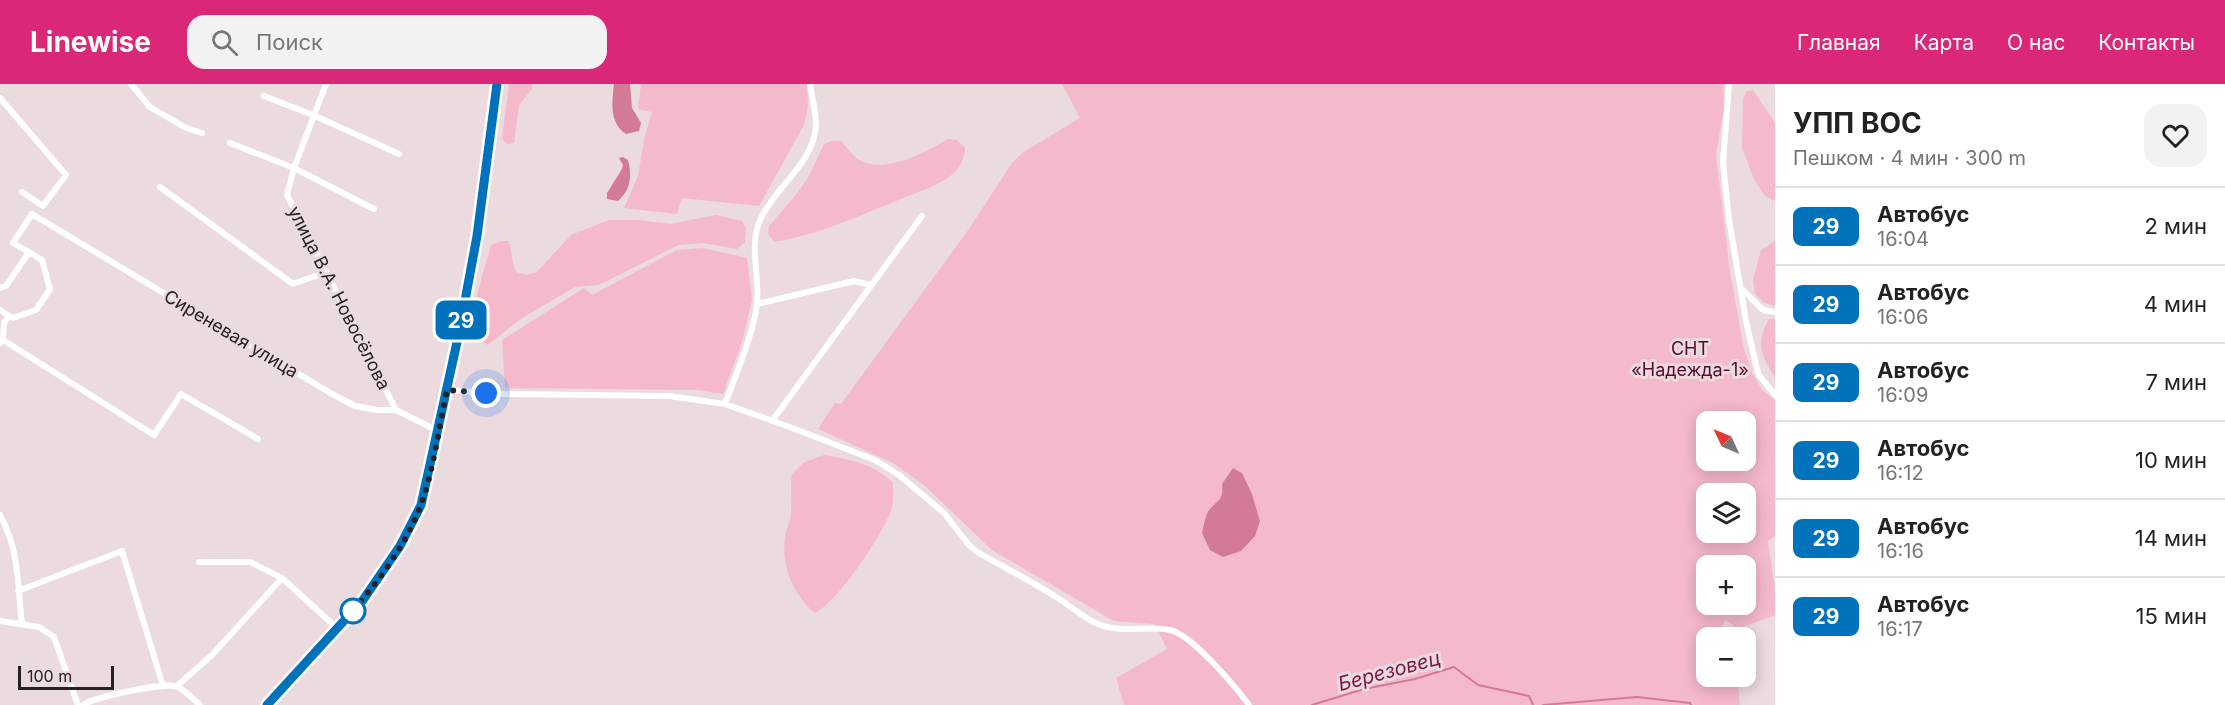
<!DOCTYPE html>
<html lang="ru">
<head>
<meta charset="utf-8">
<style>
	body { margin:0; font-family:Inter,sans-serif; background:#f2f2f2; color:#222; height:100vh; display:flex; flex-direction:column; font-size:22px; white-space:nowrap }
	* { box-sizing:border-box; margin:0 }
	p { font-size:20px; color:#767676 }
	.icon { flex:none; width:33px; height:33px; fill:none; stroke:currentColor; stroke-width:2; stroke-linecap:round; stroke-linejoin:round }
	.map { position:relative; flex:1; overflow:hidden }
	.drawer { display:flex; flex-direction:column; background:#fff; width:450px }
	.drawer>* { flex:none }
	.badge { padding:0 12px; border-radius:9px; font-size:21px; line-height:39px }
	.needle { width:39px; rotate:314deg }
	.buttons { position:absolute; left:1696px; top:327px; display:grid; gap:12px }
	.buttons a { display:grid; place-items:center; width:60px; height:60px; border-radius:12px; background:#fff; box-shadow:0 3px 15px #0003; font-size:30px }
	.scale { position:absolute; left:18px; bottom:15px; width:96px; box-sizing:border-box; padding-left:6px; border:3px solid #272123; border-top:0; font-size:16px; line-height:21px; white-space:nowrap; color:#272123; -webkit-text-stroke:4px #ebdade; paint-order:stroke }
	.you { position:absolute; width:30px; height:30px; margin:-15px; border:4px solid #fff; border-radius:50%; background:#1a73e8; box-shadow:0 0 0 9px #1a73e833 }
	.map>.badge { position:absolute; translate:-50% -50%; box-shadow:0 0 0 3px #fff }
	.round { display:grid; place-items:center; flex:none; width:63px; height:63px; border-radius:18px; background:#f2f2f2 }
	.summary { display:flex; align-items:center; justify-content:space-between; height:102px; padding:0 18px }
	h1 { font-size:28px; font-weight:700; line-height:45px }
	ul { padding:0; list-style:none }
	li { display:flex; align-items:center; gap:18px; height:78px; padding:0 18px; border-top:2px solid #e0e0e0 }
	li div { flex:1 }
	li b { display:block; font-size:22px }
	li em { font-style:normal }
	li .badge { min-width:66px; font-weight:700; text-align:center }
	header { display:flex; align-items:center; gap:36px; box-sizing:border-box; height:84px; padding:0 30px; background:#db2777; color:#fff }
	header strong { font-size:28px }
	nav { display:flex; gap:33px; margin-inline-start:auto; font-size:21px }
	.search { width:420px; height:54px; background:#f2f2f2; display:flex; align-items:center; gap:15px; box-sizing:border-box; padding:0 21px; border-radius:18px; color:#767676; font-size:22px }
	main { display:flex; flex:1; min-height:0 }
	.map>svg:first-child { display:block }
	.green { fill:#f4b9ca; fill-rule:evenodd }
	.water { fill:#d37a97 }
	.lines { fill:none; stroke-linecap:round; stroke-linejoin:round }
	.stream { stroke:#d37a97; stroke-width:2 }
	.street { stroke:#fff; stroke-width:6 }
	.secondary { stroke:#fff; stroke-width:9 }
	.line-casing { stroke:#fff; stroke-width:14 }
	.line { stroke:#0072bc; stroke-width:9 }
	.walk { stroke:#272123; stroke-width:6; stroke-dasharray:0 10.8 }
	.stop-dot { fill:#fff; stroke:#0072bc; stroke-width:3 }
	.labels { text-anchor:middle; stroke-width:6; stroke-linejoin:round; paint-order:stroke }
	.street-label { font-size:18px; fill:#272123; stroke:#ebdade }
	.park-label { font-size:18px; fill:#5a092e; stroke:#ebdade }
	.water-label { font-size:20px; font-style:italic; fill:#7f1545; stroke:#ebdade }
</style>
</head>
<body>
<header>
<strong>Linewise</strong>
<div class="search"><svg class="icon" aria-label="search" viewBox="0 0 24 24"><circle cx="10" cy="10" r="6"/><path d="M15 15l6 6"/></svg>Поиск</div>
<nav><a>Главная</a><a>Карта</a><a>О нас</a><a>Контакты</a></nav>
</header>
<main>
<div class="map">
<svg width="1775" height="621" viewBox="0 0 1775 621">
	<rect width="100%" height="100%" fill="#ebdade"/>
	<!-- green -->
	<path class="green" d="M509,0H532V5L519,21L514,59L508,60L502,55Z
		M641,0H807L808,21L804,41L759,122L682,114L677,130L624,124L638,92L645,51L652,28L638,25Z
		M1062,0H1723L1724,23L1716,71L1730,188L1743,261L1752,289L1763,307L1775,316V452L1768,457L1775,507V531L1738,545L1726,536L1716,550L1722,553L1707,554V592L1737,593L1740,621H1124L1116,594L1167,565L1155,540L1114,537L992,466L924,401L893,379L818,345L835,319L841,320L969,145L1012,79L1022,69L1080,34ZM1707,338H1746V376H1707ZM1233,384L1242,389L1252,410L1260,437L1209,426C1218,419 1224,413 1222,400ZM1707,410H1746V448H1707ZM1707,482H1746V520H1707Z
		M1753,6L1775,39V117L1765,112L1754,95L1742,64L1743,14L1747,7Z
		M948,55L957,56L965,64C965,73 961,81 955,88C943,100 916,109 901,115C860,131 819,151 774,158L768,150L769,142L796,111L809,92L824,60L832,57H841C847,63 853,73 861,77C886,90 926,68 948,55Z
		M716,131L742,137L746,145L745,158L737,165L703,159L678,161L599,201L575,203L519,236L488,261C478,257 474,249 473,239C471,227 487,176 491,161L501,157H508C513,167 511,178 516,188L527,191L537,188L571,151L609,136H638L670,140Z
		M1775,157V222L1763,218L1755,210L1753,196L1761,166Z
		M703,164L747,174L752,216L742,258L723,310L698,306L505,304L502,256L584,204L592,211L677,166Z
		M1769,235H1775V294C1761,270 1755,260 1769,235Z
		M824,371C851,376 873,379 893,399C893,407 894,416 892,423C885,448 838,518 815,529C794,511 781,483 785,455C786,445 791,437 791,427C792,415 790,403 792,390L803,379Z"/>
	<!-- water -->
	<path class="water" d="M614,0H630L632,24L641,39L639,47L626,50C609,39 612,18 614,0Z
		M623,73L628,76C632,92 631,105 618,117L607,115V109L622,85L623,81L619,74Z
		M1233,384L1242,389L1252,410L1260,437L1255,452L1241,467L1223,473L1210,466L1202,449C1204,442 1205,430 1210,425C1218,416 1224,415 1222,400Z"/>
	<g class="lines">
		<!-- stream -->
		<path class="stream" d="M1312,621L1364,605L1415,595L1454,583L1478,601L1529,612L1533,621
			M1543,621L1637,613L1690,619L1691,621"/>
		<!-- street -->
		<path class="street" d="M131,0L150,23L186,44L202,49
			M326,0L294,84L287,111L396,326
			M1729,0L1723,78L1729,135L1746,237L1756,281L1759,291L1775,311
			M264,12L313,31L399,70
			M0,14L66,91L43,122L22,108
			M230,59L294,84L374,125
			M160,103L293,200L326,188
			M0,204L6,202L29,168L13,159L32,130L332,310L355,322L377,326H396L438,347
			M1742,205L1763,226L1775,228
			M757,220L854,197L871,201
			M0,226L9,232L4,239L3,256
			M9,232L13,234L36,226L50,205L42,176L29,168
			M0,259L3,256L154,351L181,310L258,355
			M447,306L501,310L669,312L725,320L787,342L875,376L899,391L944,429L968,460L977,468C1003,483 1030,496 1056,513C1070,521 1083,534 1098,540C1123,550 1147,541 1170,546C1192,551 1235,602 1249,621
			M725,320C735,293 754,248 757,220C760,192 748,161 761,134C776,102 814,79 816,41C816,28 812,13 810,0
			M772,337L922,132
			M0,431C20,467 17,500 22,539
			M199,478H250L282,494L338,545
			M18,507L122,467L163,602
			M0,537L39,543L54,553L78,621
			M177,602L213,570L282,494
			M83,621C94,613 168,597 178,603C186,607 193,615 200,621"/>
		<!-- secondary -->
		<path class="secondary" d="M267,621L363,516L400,462L421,421L459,249L477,152L497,0"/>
	</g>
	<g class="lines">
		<!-- line casing -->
		<g class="line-casing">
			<path id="line" d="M267,621L363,516L400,462L421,421L459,249L477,152L497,0"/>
		</g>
		<!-- line -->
		<use href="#line" class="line"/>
		<!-- walk -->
		<path class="walk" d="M353,527L350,530C378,498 407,460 422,418C434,383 439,343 447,306L486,309"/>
	</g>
	<!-- markers -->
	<circle class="stop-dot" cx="353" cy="527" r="12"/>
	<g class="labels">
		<!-- street labels -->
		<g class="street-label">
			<text transform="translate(339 214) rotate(63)" y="6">улица В.А. Новосёлова</text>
			<text transform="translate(231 250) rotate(31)" y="6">Сиреневая улица</text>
		</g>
		<!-- park labels -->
		<g class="park-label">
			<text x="1690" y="271">СНТ<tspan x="1690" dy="21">«Надежда-1»</tspan></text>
		</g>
		<!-- water labels -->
		<g class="water-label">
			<text transform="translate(1389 587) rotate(-15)" y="7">Березовец</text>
		</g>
	</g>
</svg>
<div class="buttons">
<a><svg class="needle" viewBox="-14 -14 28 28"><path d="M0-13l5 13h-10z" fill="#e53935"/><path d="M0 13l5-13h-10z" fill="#767676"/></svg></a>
<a><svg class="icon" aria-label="layers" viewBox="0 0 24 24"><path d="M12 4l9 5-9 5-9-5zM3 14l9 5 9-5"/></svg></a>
<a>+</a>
<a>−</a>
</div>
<div class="scale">100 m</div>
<div class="you" style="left:486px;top:309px"></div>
<b class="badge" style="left:461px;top:236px;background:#0072bc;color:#fff">29</b>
</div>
<section class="drawer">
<div class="summary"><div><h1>УПП ВОС</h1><p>Пешком · 4 мин · 300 m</p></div><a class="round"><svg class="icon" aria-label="heart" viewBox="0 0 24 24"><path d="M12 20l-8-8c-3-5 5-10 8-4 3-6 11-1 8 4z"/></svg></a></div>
<ul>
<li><span class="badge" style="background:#0072bc;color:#fff">29</span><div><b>Автобус</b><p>16:04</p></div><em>2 мин</em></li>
<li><span class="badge" style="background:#0072bc;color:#fff">29</span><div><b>Автобус</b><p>16:06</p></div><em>4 мин</em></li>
<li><span class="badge" style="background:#0072bc;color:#fff">29</span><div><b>Автобус</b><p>16:09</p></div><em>7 мин</em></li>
<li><span class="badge" style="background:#0072bc;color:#fff">29</span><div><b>Автобус</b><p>16:12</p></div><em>10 мин</em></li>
<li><span class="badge" style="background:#0072bc;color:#fff">29</span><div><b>Автобус</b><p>16:16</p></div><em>14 мин</em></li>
<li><span class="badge" style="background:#0072bc;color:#fff">29</span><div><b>Автобус</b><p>16:17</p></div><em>15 мин</em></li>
</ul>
</section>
</main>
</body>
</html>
